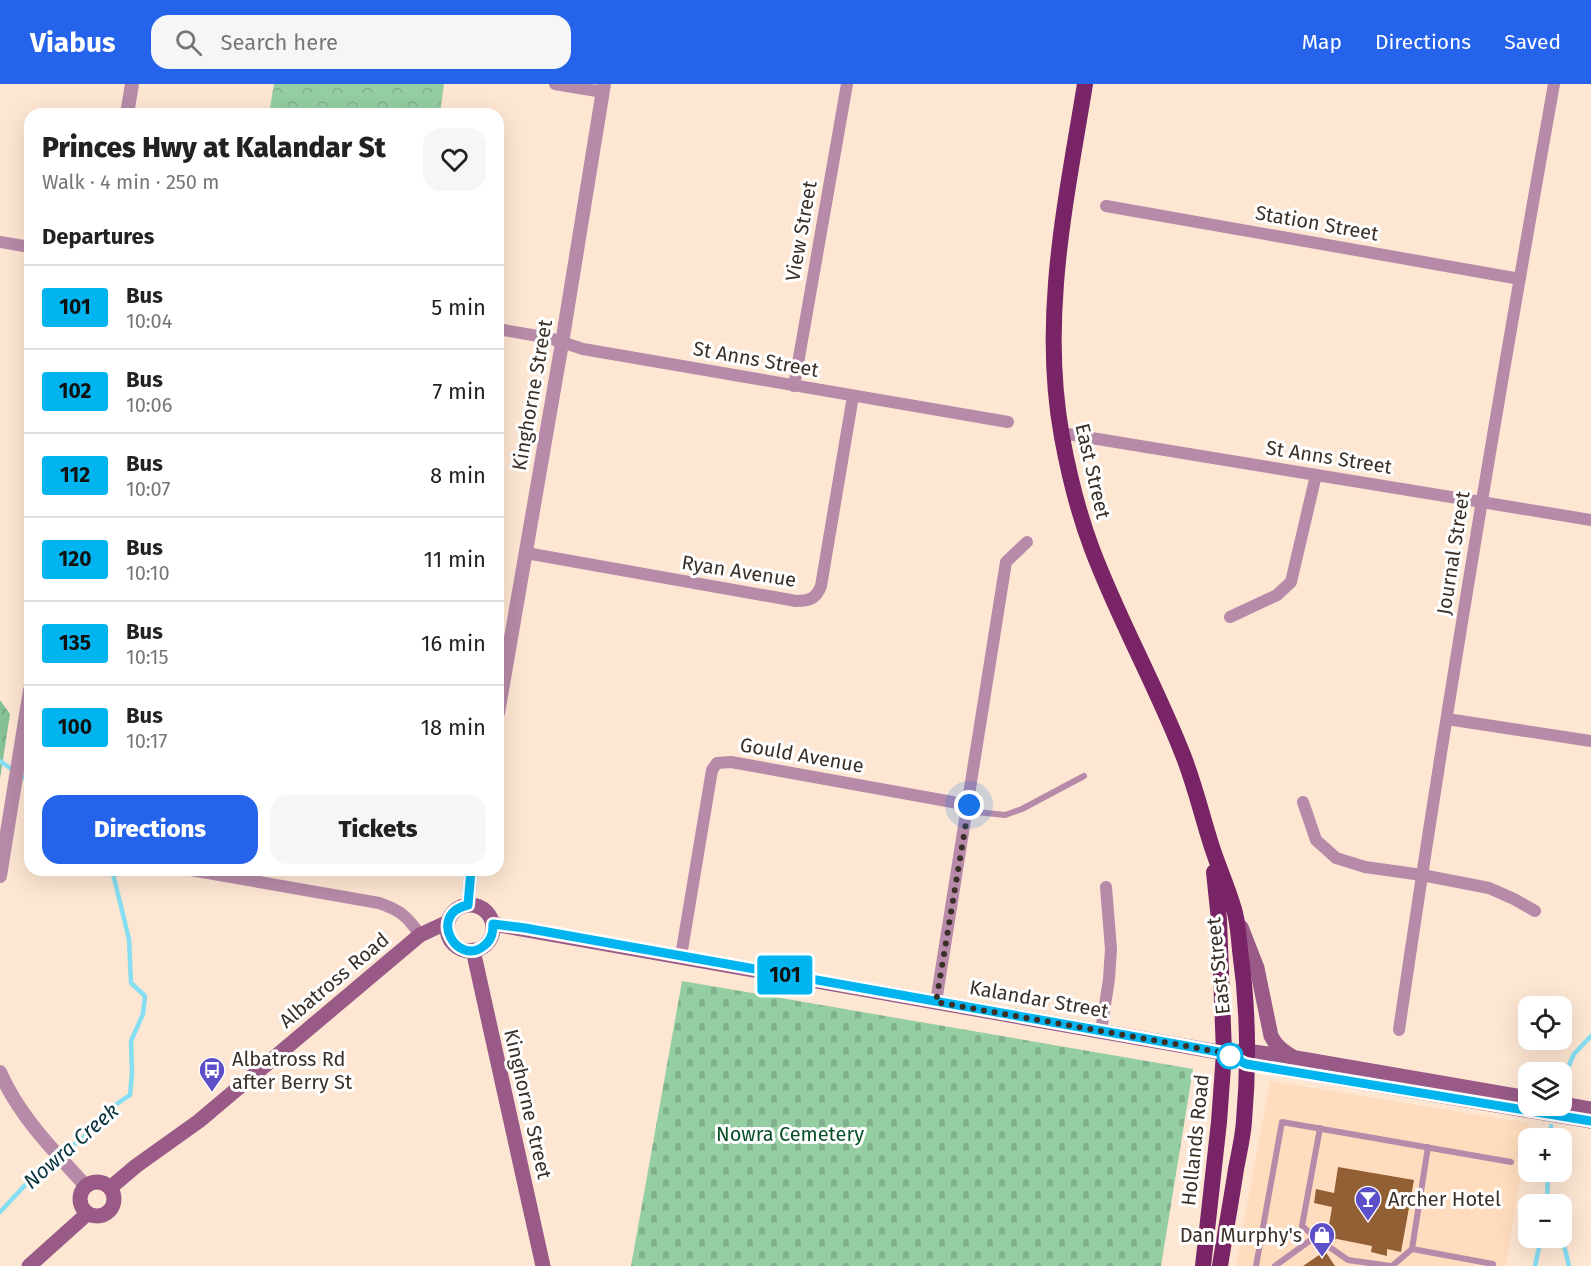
<!DOCTYPE html>
<html lang="en">
<head>
<meta charset="utf-8">
<style>
	body { margin:0; font-family:"Fira Sans",sans-serif; background:#f6f6f6; color:#222; height:100vh; display:flex; flex-direction:column; font-size:22px; white-space:nowrap }
	* { box-sizing:border-box; margin:0 }
	p { font-size:20px; color:#767676 }
	.icon { flex:none; width:33px; height:33px; fill:none; stroke:currentColor; stroke-width:2; stroke-linecap:round; stroke-linejoin:round }
	.map { position:relative; flex:1; overflow:hidden }
	.details { position:absolute; left:24px; top:24px; width:480px; height:768px; display:flex; flex-direction:column; background:#fff; border-radius:18px; box-shadow:0 6px 24px #0002 }
	.details>* { flex:none }
	.badge { padding:0 12px; border-radius:4px; font-size:21px; line-height:39px }
	.controls { position:absolute; left:1518px; top:912px; display:grid; gap:12px }
	.controls a { display:grid; place-items:center; width:54px; height:54px; border-radius:12px; background:#fff; box-shadow:0 6px 24px #0002; font-size:30px }
	.you { position:absolute; width:30px; height:30px; margin:-15px; border:4px solid #fff; border-radius:50%; background:#1a73e8; box-shadow:0 0 0 9px #1a73e833 }
	.map>.badge { position:absolute; translate:-50% -50%; box-shadow:0 0 0 3px #fff }
	h2 { padding:0 18px; font-size:22px; line-height:54px }
	.round { display:grid; place-items:center; flex:none; width:63px; height:63px; border-radius:18px; background:#f6f6f6 }
	.head { display:flex; align-items:center; justify-content:space-between; height:102px; padding:0 18px }
	h1 { font-size:28px; font-weight:800; line-height:45px }
	.button { display:flex; gap:12px; margin-top:auto; padding:12px 18px }
	.button a { flex:1; height:69px; border-radius:18px; background:#2563eb; color:#fff; font-size:24px; font-weight:800; line-height:69px; text-align:center }
	.button a+a { background:#f6f6f6; color:#222 }
	ul { padding:0; list-style:none }
	li { display:flex; align-items:center; gap:18px; height:84px; padding:0 18px; border-top:2px solid #e0e0e0 }
	li div { flex:1 }
	li b { display:block; font-size:22px }
	li em { font-style:normal }
	li .badge { min-width:66px; font-weight:700; text-align:center }
	header { display:flex; align-items:center; gap:36px; box-sizing:border-box; height:84px; padding:0 30px; background:#2563eb; color:#fff }
	header strong { font-size:28px }
	nav { display:flex; gap:33px; margin-inline-start:auto; font-size:21px }
	.search { width:420px; height:54px; background:#f6f6f6; display:flex; align-items:center; gap:15px; box-sizing:border-box; padding:0 21px; border-radius:18px; color:#767676; font-size:22px }
	.map>svg:first-child { display:block }
	.built { fill:#ffdcbd }
	.forest { fill:url(#forest-crowns) }
	.cemetery { fill:url(#cemetery-stones) }
	.park { fill:url(#park-crowns) }
	.lines { fill:none; stroke-linecap:round; stroke-linejoin:round }
	.stream { stroke:#86def3; stroke-width:4.5 }
	.building { fill:#936035 }
	.service { stroke:#b68aa8; stroke-width:6 }
	.minor { stroke:#b68aa8; stroke-width:12 }
	.tertiary { stroke:#b68aa8; stroke-width:14 }
	.secondary { stroke:#995a88; stroke-width:15 }
	.trunk { stroke:#782466; stroke-width:16 }
	.line-casing { stroke:#fff; stroke-width:14 }
	.line { stroke:#00b5ef; stroke-width:9 }
	.walk { stroke:#3b3027; stroke-width:6; stroke-dasharray:0 10.8 }
	.stop-dot { fill:#fff; stroke:#00b5ef; stroke-width:3 }
	.labels { text-anchor:middle; stroke-width:6; stroke-linejoin:round; paint-order:stroke }
	.street-label { font-size:20px; fill:#3b3027; stroke:#fff }
	.poi-label { font-size:20px; fill:#3b3027; stroke:#fff; text-anchor:start }
	.park-label { font-size:20px; fill:#095027; stroke:#fff }
	.water-label { font-size:21px; font-style:italic; fill:#0a353e; stroke:#fff }
</style>
</head>
<body>
<header>
<strong>Viabus</strong>
<div class="search"><svg class="icon" aria-label="search" viewBox="0 0 24 24"><circle cx="10" cy="10" r="6"/><path d="M15 15l6 6"/></svg>Search here</div>
<nav><a>Map</a><a>Directions</a><a>Saved</a></nav>
</header>
<div class="map">
<svg width="1591" height="1182" viewBox="0 0 1591 1182">
	<defs>
		<pattern id="forest-crowns" width="20" height="18" patternUnits="userSpaceOnUse" patternTransform="scale(1.5)"><rect width="20" height="18" fill="#85c194"/><path d="M2 6a3 3 0 1 1 6 0M12 15a3 3 0 1 1 6 0" fill="none" stroke="#6e9d79"/></pattern>
		<pattern id="cemetery-stones" width="16" height="16" patternUnits="userSpaceOnUse" patternTransform="scale(1.5)"><rect width="16" height="16" fill="#94cea2"/><path d="M2 7V4a2 2 0 0 1 4 0v3zM10 15v-3a2 2 0 0 1 4 0v3z" fill="#80b18c"/></pattern>
		<pattern id="park-crowns" width="20" height="18" patternUnits="userSpaceOnUse" patternTransform="scale(1.5)"><rect width="20" height="18" fill="#94cea2"/><path d="M2 6a3 3 0 1 1 6 0M12 15a3 3 0 1 1 6 0" fill="none" stroke="#80b18c"/></pattern>
	</defs>
	<rect width="100%" height="100%" fill="#fde6d2"/>
	<!-- built -->
	<path class="built" d="M1270,997L1529,1039L1506,1182H1236Z"/>
	<!-- forest -->
	<path class="forest" d="M0,616L10,630L0,695Z"/>
	<!-- cemetery -->
	<path class="cemetery" d="M682,897L1193,985L1161,1182H631Z"/>
	<!-- park -->
	<path class="park" d="M274,0H444L440,30H269Z"/>
	<g class="lines">
		<!-- stream -->
		<path class="stream" d="M0,677L30,698
			M1562,997L1574,970L1591,952
			M1550,1054L1551,1042
			M1547,1120L1548,1088
			M0,1128L41,1084L83,1054L103,1029L130,1011L132,989L131,957L143,930L145,912L131,899L129,855L112,786
			M1562,1153L1569,1182
			M1535,1182L1541,1154"/>
	</g>
	<!-- building -->
	<path class="building" d="M1338,1083L1414,1096L1401,1168L1387,1165V1172L1371,1168L1372,1162L1327,1153L1332,1123L1314,1119L1316,1105L1334,1109Z
		M1325,1167L1335,1182H1303Z"/>
	<g class="lines">
		<!-- service -->
		<path class="service" d="M967,727L1005,731L1022,725L1084,692
			M1320,1044L1302,1142L1315,1153L1348,1176L1391,1182
			M1428,1063L1412,1165L1493,1180
			M1256,1182L1282,1038L1511,1078
			M1275,1182L1315,1153
			M1392,1182L1412,1165"/>
		<!-- minor -->
		<path class="minor" d="M555,0L603,8
			M1106,122L1520,195
			M0,158L30,163
			M498,245L549,254L583,265L1008,338
			M794,302L847,0
			M1061,349L1591,436
			M526,469L796,517C809,517 816,515 821,502L853,312
			M1230,533L1277,511L1291,498L1316,391
			M1447,635L1591,657
			M1303,718L1316,756L1336,774L1365,783L1422,791L1489,804L1514,815L1535,827
			M191,786L379,819C400,826 408,833 420,851
			M681,872L712,686L717,679L731,678L969,721
			M936,918L1006,478L1027,458
			M1399,946C1445,630 1498,314 1554,0
			M1101,947L1109,895L1111,865L1106,803"/>
		<!-- tertiary -->
		<path class="tertiary" d="M127,30L132,0
			M498,629L562,259L604,0
			M0,792L30,606
			M468,821L471,786
			M0,988C19,1032 54,1067 86,1102"/>
		<!-- secondary -->
		<path class="secondary" d="M447 844a23 23 0 1 1 46 0a23 23 0 1 1-46 0Z
			M493,840L1224,969L1247,979L1591,1037
			M1241,843L1257,884L1271,952C1276,962 1283,967 1293,973
			M473,866L543,1182
			M1236,968L1247,967L1296,974L1528,1014
			M1562,1020L1591,1025
			M80 1115a17 17 0 1 1 34 0a17 17 0 1 1-34 0Z
			M110,1104L136,1082L199,1037L420,851L448,838
			M29,1182L87,1130"/>
		<!-- trunk -->
		<path class="trunk" d="M1085,0C1066,117 1040,234 1062,353C1069,391 1078,428 1092,465C1118,534 1154,598 1181,666C1194,697 1201,729 1211,760C1218,783 1229,806 1235,829C1238,841 1239,854 1240,866C1248,922 1249,980 1244,1037C1243,1053 1239,1069 1236,1085C1231,1118 1225,1150 1220,1182
			M1203,1182L1219,1038L1224,969L1219,836L1214,788"/>
	</g>
	<g class="lines">
		<!-- line casing -->
		<g class="line-casing">
			<path id="line" d="M471,786L468,821C426,830 458,885 485,861C492,855 493,848 493,840L525,844L1181,961L1224,969L1246,980L1591,1037"/>
		</g>
		<!-- line -->
		<use href="#line" class="line"/>
		<!-- walk -->
		<path class="walk" d="M969,721L936,918L1181,961L1224,969L1235,974L1230,972"/>
	</g>
	<!-- icons -->
	<defs>
		<g id="bus-pin" transform="scale(1.35)"><path d="M0 17L-7.5 6A9.5 9.5 0 1 1 7.5 6Z" fill="#5d4fc8" stroke="#fff"/><path d="M-5-6H5V4H4V6H2V4H-2V6H-4V4H-5ZM-3.5-4V0h7V-4ZM-3.5 1.2v1.5H-2V1.2ZM2 1.2v1.5H3.5V1.2Z" fill="#fff"/></g>
		<g id="bar-pin" transform="scale(1.35)"><path d="M0 17L-7.5 6A9.5 9.5 0 1 1 7.5 6Z" fill="#5d4fc8" stroke="#fff"/><path d="M-6-5H6L.8 .8V4.5H3.5V6h-7V4.5H-.8V.8Z" fill="#fff"/></g>
		<g id="shop-pin" transform="scale(1.35)"><path d="M0 17L-7.5 6A9.5 9.5 0 1 1 7.5 6Z" fill="#5d4fc8" stroke="#fff"/><path d="M-5-2.5h2.3a2.7 3.5 0 0 1 5.4 0H5L5.5 6h-11ZM-1.5-2.5h3a1.5 2.3 0 0 0-3 0Z" fill="#fff"/></g>
	</defs>
	<g fill-rule="evenodd">
		<use href="#bus-pin" x="212" y="986"/>
		<use href="#bar-pin" x="1368" y="1115"/>
		<use href="#shop-pin" x="1322" y="1151"/>
	</g>
	<!-- markers -->
	<circle class="stop-dot" cx="1230" cy="972" r="12"/>
	<g class="labels">
		<!-- street labels -->
		<g class="street-label">
			<text transform="translate(1317 139) rotate(10)" y="7">Station Street</text>
			<text transform="translate(801 147) rotate(-80)" y="7">View Street</text>
			<text transform="translate(756 275) rotate(10)" y="7">St Anns Street</text>
			<text transform="translate(532 311) rotate(-80)" y="7">Kinghorne Street</text>
			<text transform="translate(1329 373) rotate(9)" y="7">St Anns Street</text>
			<text transform="translate(1093 387) rotate(77)" y="7">East Street</text>
			<text transform="translate(1453 469) rotate(-81)" y="7">Journal Street</text>
			<text transform="translate(739 487) rotate(9)" y="7">Ryan Avenue</text>
			<text transform="translate(802 671) rotate(10)" y="7">Gould Avenue</text>
			<text transform="translate(1218 882) rotate(-96)" y="7">East Street</text>
			<text transform="translate(334 896) rotate(-40)" y="7">Albatross Road</text>
			<text transform="translate(1039 915) rotate(10)" y="7">Kalandar Street</text>
			<text transform="translate(528 1020) rotate(77)" y="7">Kinghorne Street</text>
			<text transform="translate(1195 1056) rotate(-84)" y="7">Hollands Road</text>
		</g>
		<!-- poi labels -->
		<g class="poi-label">
			<text x="232" y="982">Albatross Rd<tspan x="232" dy="23">after Berry St</tspan></text>
			<text x="1388" y="1122">Archer Hotel</text>
			<text x="1302" y="1158" text-anchor="end">Dan Murphy's</text>
		</g>
		<!-- park labels -->
		<g class="park-label">
			<text x="790" y="1057">Nowra Cemetery</text>
		</g>
		<!-- water labels -->
		<g class="water-label">
			<text transform="translate(71 1062) rotate(-41)" y="7">Nowra Creek</text>
		</g>
	</g>
</svg>
<div class="controls">
<a><svg class="icon" aria-label="locate" viewBox="0 0 24 24"><circle cx="12" cy="12" r="6"/><path d="M12 2v4M12 18v4M2 12h4M18 12h4"/></svg></a>
<a><svg class="icon" aria-label="layers" viewBox="0 0 24 24"><path d="M12 4l9 5-9 5-9-5zM3 14l9 5 9-5"/></svg></a>
<a>+</a>
<a>−</a>
</div>
<div class="you" style="left:969px;top:721px"></div>
<b class="badge" style="left:785px;top:891px;background:#00b5ef;color:#111">101</b>
<section class="details">
<div class="head"><div><h1>Princes Hwy at Kalandar St</h1><p>Walk · 4 min · 250 m</p></div><a class="round"><svg class="icon" aria-label="heart" viewBox="0 0 24 24"><path d="M12 20l-8-8c-3-5 5-10 8-4 3-6 11-1 8 4z"/></svg></a></div>
<h2>Departures</h2>
<ul>
<li><span class="badge" style="background:#00b5ef;color:#111">101</span><div><b>Bus</b><p>10:04</p></div><em>5 min</em></li>
<li><span class="badge" style="background:#00b5ef;color:#111">102</span><div><b>Bus</b><p>10:06</p></div><em>7 min</em></li>
<li><span class="badge" style="background:#00b5ef;color:#111">112</span><div><b>Bus</b><p>10:07</p></div><em>8 min</em></li>
<li><span class="badge" style="background:#00b5ef;color:#111">120</span><div><b>Bus</b><p>10:10</p></div><em>11 min</em></li>
<li><span class="badge" style="background:#00b5ef;color:#111">135</span><div><b>Bus</b><p>10:15</p></div><em>16 min</em></li>
<li><span class="badge" style="background:#00b5ef;color:#111">100</span><div><b>Bus</b><p>10:17</p></div><em>18 min</em></li>
</ul>
<div class="button"><a>Directions</a><a>Tickets</a></div>
</section>
</div>
</body>
</html>
